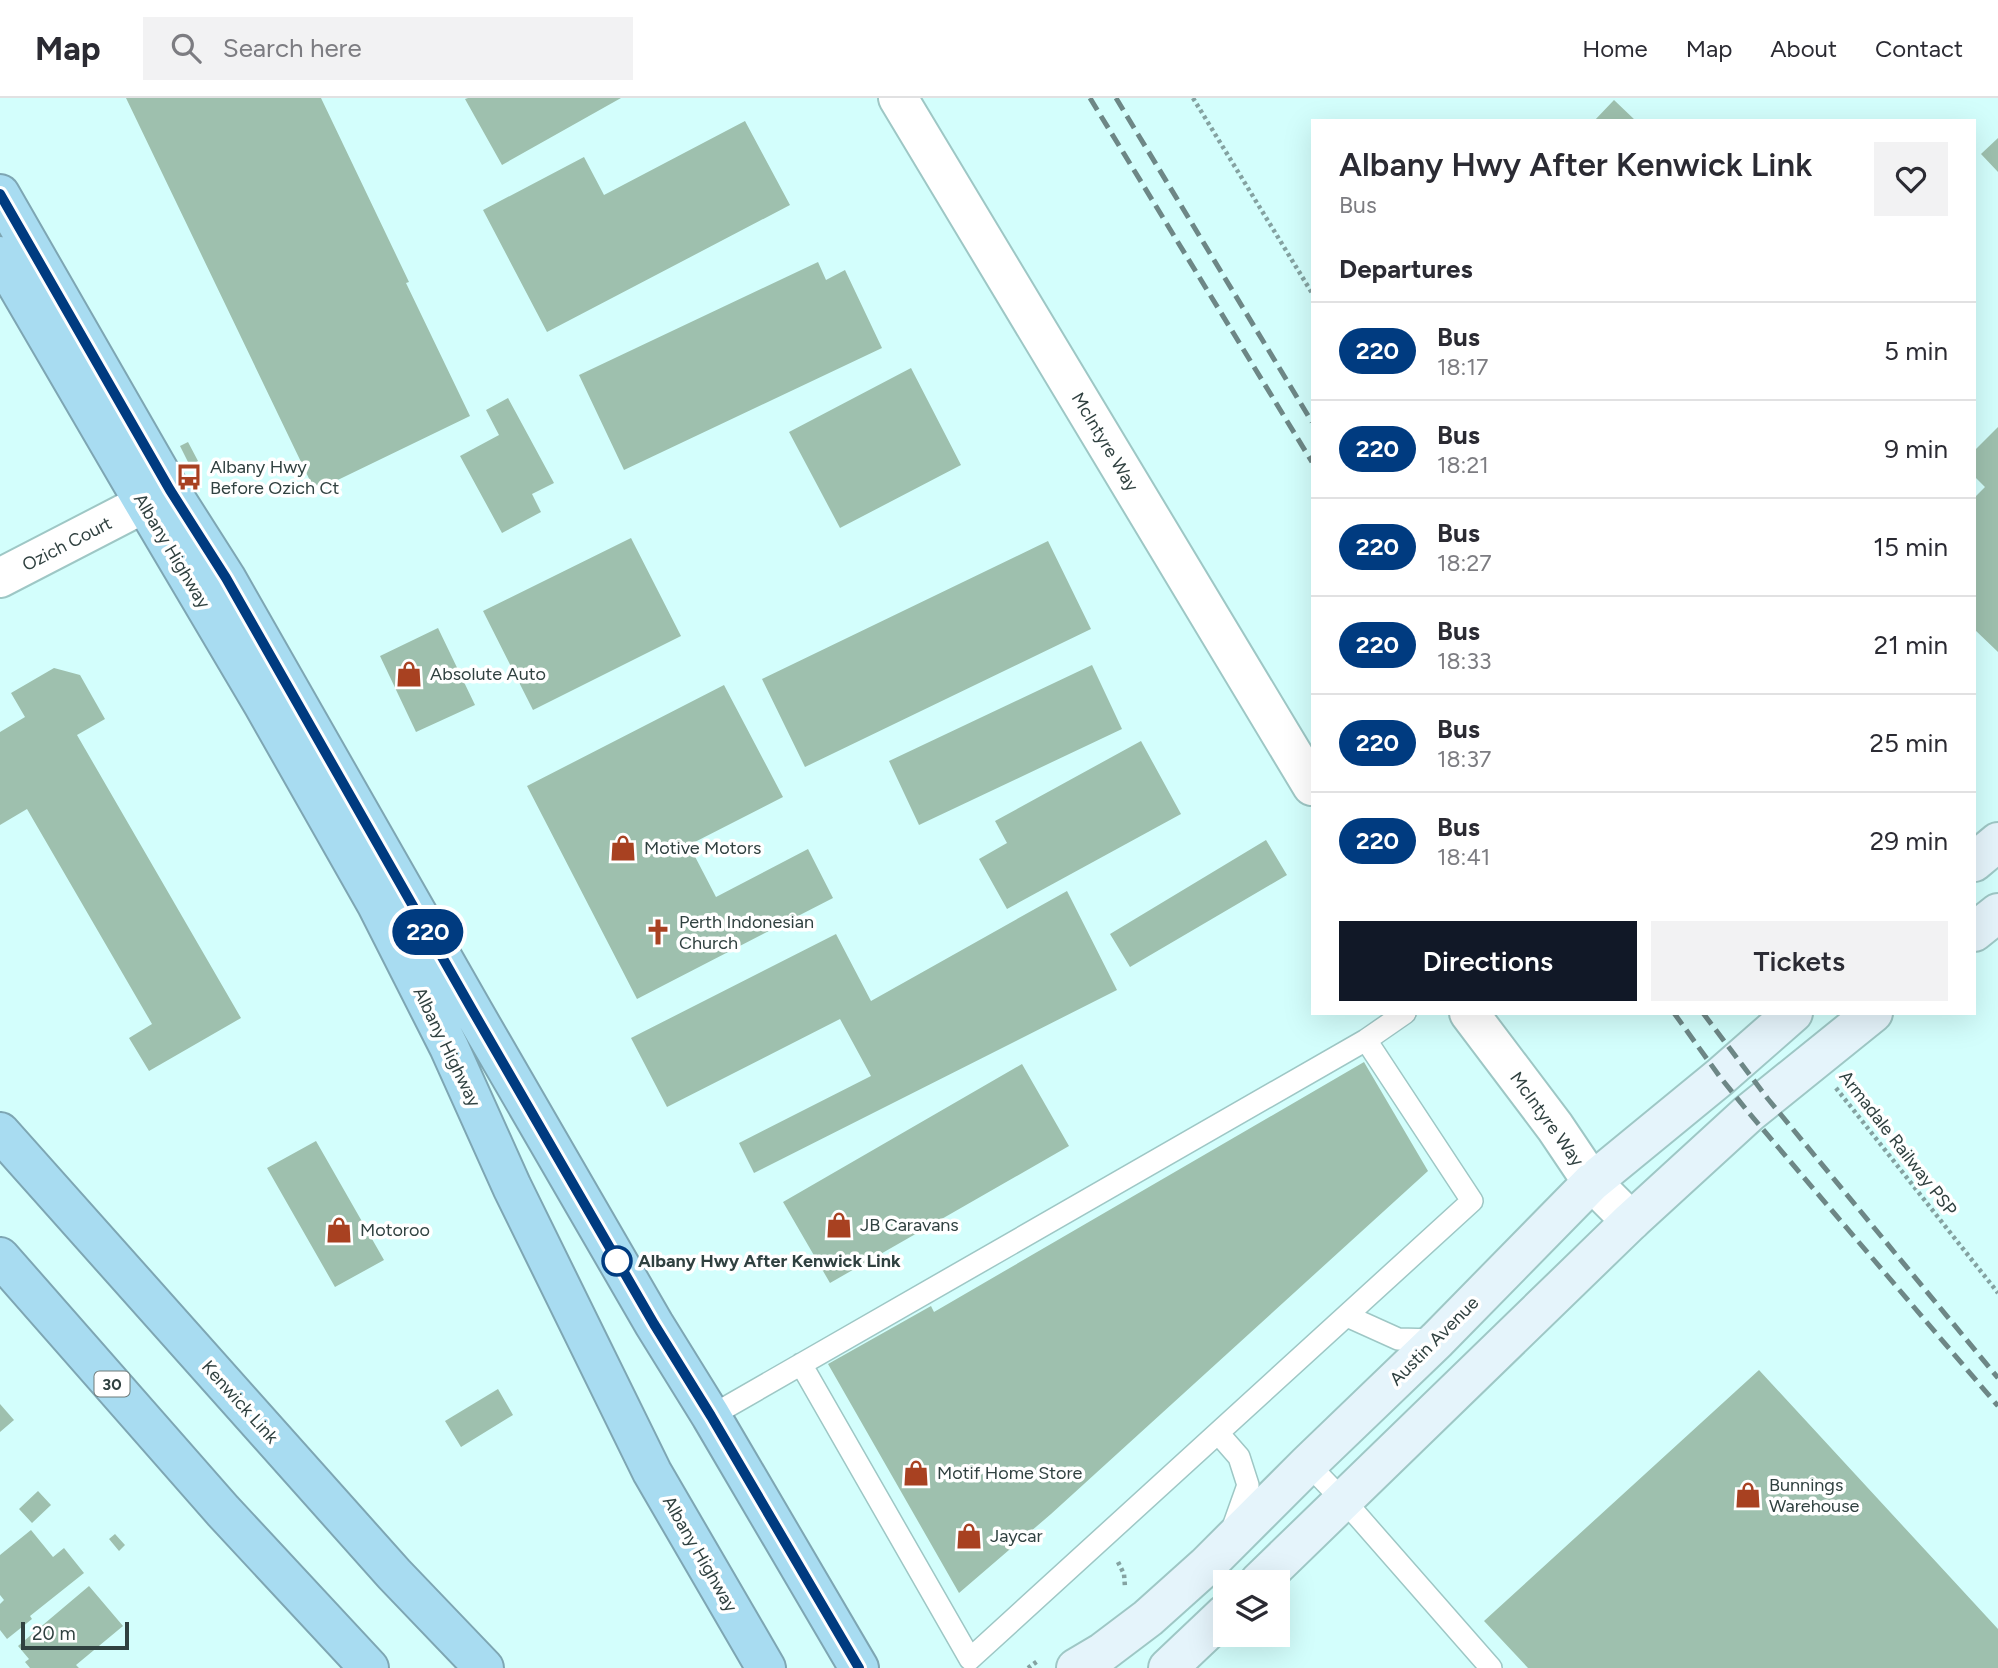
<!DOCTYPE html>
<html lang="en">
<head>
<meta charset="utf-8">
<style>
	body { margin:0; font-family:Figtree,sans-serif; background:#f2f2f3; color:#2b2b33; height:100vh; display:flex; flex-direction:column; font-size:26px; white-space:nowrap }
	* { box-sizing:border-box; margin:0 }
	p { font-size:23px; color:#7c7c81 }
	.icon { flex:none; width:38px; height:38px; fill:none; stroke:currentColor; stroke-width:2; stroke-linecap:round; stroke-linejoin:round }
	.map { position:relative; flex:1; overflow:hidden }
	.sheet { position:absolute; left:1311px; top:21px; width:665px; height:896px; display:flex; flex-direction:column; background:#fff; border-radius:0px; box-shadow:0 7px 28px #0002 }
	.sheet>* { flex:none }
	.badge { padding:0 14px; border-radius:23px; font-size:24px; line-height:46px }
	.controls { position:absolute; left:1213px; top:1472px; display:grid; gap:14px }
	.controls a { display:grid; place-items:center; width:77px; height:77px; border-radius:0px; background:#fff; box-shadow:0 7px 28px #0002; font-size:35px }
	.scale { position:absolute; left:21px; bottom:18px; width:108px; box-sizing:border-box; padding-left:7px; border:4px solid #304140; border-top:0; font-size:19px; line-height:24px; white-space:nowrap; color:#304140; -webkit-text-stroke:5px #fff; paint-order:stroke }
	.map>.badge { position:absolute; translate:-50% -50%; box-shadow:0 0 0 4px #fff }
	h2 { padding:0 28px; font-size:26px; line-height:63px }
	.round { display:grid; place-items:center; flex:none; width:74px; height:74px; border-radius:0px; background:#f2f2f3 }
	.headline { display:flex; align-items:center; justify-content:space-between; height:119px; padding:0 28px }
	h1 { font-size:33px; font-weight:600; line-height:52px }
	.button { display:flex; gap:14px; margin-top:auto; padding:14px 28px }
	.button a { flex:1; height:80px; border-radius:0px; background:#111827; color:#fff; font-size:28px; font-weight:600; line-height:80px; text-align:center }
	.button a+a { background:#f2f2f3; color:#2b2b33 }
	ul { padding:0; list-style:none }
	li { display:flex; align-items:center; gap:21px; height:98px; padding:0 28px; border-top:2px solid #e1e1e2 }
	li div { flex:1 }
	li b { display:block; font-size:26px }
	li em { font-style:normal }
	li .badge { min-width:77px; font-weight:700; text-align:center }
	header { display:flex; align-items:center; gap:42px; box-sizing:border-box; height:98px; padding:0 35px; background:#fff; border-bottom:2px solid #e1e1e2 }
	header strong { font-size:33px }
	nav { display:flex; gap:38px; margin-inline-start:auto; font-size:24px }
	.search { width:490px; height:63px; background:#f2f2f3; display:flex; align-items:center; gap:18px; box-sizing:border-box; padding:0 24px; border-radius:0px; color:#7c7c81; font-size:26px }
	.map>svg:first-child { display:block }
	.building { fill:#9ec0ae }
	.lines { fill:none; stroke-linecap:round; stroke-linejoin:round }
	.lane-casing { stroke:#9ec7c5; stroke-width:24 }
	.street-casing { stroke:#9ec7c5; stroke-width:42 }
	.secondary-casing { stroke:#9ec7c5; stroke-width:42 }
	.highway-casing { stroke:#7ea6b3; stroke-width:42 }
	.path { stroke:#84a2a1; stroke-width:4.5; stroke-dasharray:3.5 3.5; stroke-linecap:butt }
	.lane { stroke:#fff; stroke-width:21 }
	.street { stroke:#fff; stroke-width:38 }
	.secondary { stroke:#e5f4fb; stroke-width:38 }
	.highway { stroke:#a8dcf1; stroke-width:38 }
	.rail { stroke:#6d8786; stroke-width:5; stroke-dasharray:14 7; stroke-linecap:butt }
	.line-casing { stroke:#fff; stroke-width:16 }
	.line { stroke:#003b80; stroke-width:10 }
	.stop-dot { fill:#fff; stroke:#003b80; stroke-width:3.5 }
	.labels { text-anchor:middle; stroke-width:7; stroke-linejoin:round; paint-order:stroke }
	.shield { fill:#fff; stroke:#6e7a79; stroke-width:2 }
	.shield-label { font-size:16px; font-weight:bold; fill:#304140 }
	.street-label { font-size:18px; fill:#304140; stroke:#fff }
	.poi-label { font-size:18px; fill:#304140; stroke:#fff; text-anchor:start }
	.stop-label { font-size:18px; font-weight:bold; fill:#304140; stroke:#fff; text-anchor:start }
</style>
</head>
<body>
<header>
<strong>Map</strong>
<div class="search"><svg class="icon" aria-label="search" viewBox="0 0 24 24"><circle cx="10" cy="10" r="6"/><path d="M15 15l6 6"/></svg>Search here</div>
<nav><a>Home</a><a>Map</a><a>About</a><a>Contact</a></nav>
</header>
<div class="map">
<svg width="1998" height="1570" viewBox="0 0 1998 1570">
	<rect width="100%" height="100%" fill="#d3fefc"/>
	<!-- building -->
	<path class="building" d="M126,0H321L409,184L406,185L470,318L315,393Z
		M468,0H621L502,67L465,1Z
		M1614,2L1636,23H1594Z
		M745,23L790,107L547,234L483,112L584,59L604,97Z
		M1998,40V74L1981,56Z
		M818,164L826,182L845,172L882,250L624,372L579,277Z
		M911,270L961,367L840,430L789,334Z
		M508,300L554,385L532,396L541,414L502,435L460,358L499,337L486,312Z
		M1998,329V554L1974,531V400L1985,389L1974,378V353Z
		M188,344L198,363L190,368L180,348Z
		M631,440L681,538L533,612L483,513Z
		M1048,443L1091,531L805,669L762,581Z
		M438,530L475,607L416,634L380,558Z
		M1092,567L1122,631L919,727L889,663Z
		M54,570L80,577L105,621L77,637L241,920L149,973L129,940L152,926L27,711L0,727V634L25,619L11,595Z
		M724,587L783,699L689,747L716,799L808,751L833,800L637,901L527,688Z
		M1141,643L1181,716L1007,811L979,761L1007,745L995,723Z
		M1266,742L1287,777L1130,869L1110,836Z
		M1067,793L1117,892L754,1075L739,1045L871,978L840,921L667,1009L631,940L836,836L871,903Z
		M1364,964L1428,1073L1051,1416L959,1495L828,1266L931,1208L934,1214Z
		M1022,966L1069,1048L830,1185L783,1104Z
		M316,1043L384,1162L335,1189L267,1070Z
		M1759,1272L1998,1531V1570H1528L1484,1523Z
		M498,1291L513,1317L461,1349L445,1323Z
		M0,1306L14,1322L0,1334Z
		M38,1393L51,1407L32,1425L19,1411Z
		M31,1432L53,1459L64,1450L84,1475L30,1518L32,1521L7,1541L0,1532V1506L4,1502L0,1497V1457Z
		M115,1436L125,1447L119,1453L109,1441Z
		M89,1488L123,1528L76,1567L79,1570H30L25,1564L29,1561L18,1548Z"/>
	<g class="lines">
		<!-- lane casing -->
		<g class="lane-casing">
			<path id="lane" d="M1347,1218L1398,1241L1437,1242
				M801,1266L970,1561L1472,1103L1366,942
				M711,1318L1366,942L1405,915
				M1218,1335L1239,1359L1248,1387L1233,1429
				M1308,1366L1356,1416L1491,1570"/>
		</g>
		<!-- street casing -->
		<g class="street-casing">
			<path id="street" d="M898,0L1312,688
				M0,480L170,392
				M1469,915L1555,1029L1592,1084L1631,1123"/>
		</g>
		<!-- secondary casing -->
		<g class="secondary-casing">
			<path id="secondary" d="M1974,764L1998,744
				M1974,834L1998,815
				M1259,1484L1631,1123L1749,1015L1873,915
				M1076,1570L1103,1554L1148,1520L1206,1468L1308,1366L1437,1242L1592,1084L1720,979L1793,915
				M1168,1570L1225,1516"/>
		</g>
		<!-- highway casing -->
		<g class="highway-casing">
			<path id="highway" d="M0,96L170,392L226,480L474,915L654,1226L711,1318L859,1570
				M0,158L144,405L263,606L377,807L449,949L512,1089L652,1374L766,1570
				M0,1034L394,1476L484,1570
				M0,1159L223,1413L369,1570"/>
		</g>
		<!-- path -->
		<path class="path" d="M1193,0L1312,195
			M1836,990L1998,1195
			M1118,1464L1124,1476L1125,1489
			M1028,1570L1039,1562"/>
		<!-- lane -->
		<use href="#lane" class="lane"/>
		<!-- street -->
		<use href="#street" class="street"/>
		<!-- secondary -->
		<use href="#secondary" class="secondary"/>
		<!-- highway -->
		<use href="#highway" class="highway"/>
		<!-- rail -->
		<path class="rail" d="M1090,0L1312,364
			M1116,0L1312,324
			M1674,915L1720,979L1749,1015L1998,1308
			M1703,915L1768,1001L1998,1280"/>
	</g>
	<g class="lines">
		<!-- line casing -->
		<g class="line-casing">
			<path id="line" d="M0,96L170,392L226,480L474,915L654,1226L711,1318L859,1570"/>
		</g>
		<!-- line -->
		<use href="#line" class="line"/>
	</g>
	<!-- icons -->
	<defs>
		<g id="bus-bare" transform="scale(2.1)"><path d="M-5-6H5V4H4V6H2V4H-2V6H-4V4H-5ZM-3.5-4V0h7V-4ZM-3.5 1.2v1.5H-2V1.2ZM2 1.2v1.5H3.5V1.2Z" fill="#a84121" stroke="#fff" stroke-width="2.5" paint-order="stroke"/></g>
		<g id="shop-bare" transform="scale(2.1)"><path d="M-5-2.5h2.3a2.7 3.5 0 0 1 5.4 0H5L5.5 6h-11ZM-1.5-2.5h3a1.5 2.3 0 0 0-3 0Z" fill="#a84121" stroke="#fff" stroke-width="2.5" paint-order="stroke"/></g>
		<g id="church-bare" transform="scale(2.1)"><path d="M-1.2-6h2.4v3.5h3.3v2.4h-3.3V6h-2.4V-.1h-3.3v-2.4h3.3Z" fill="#a84121" stroke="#fff" stroke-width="2.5" paint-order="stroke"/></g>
	</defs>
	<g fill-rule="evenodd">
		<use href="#bus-bare" x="189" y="379"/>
		<use href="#shop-bare" x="409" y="576"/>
		<use href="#shop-bare" x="623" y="750"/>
		<use href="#church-bare" x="658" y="834"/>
		<use href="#shop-bare" x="839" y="1127"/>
		<use href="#shop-bare" x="339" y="1132"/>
		<use href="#shop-bare" x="916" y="1375"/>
		<use href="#shop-bare" x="1748" y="1397"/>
		<use href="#shop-bare" x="969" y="1438"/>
	</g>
	<!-- markers -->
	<circle class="stop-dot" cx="617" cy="1163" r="14"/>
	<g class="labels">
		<!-- shield labels -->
		<rect class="shield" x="94.5" y="1273.5" width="35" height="25" rx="5"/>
		<g class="shield-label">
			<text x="112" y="1292">30</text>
		</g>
		<!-- street labels -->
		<g class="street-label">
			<text transform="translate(1105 344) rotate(59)" y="6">McIntyre Way</text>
			<text transform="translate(67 446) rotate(-27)" y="6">Ozich Court</text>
			<text transform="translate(172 453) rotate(59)" y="6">Albany Highway</text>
			<text transform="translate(447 949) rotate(64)" y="6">Albany Highway</text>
			<text transform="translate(1547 1021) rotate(54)" y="6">McIntyre Way</text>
			<text transform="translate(1898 1045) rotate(52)" y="6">Armadale Railway PSP</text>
			<text transform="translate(1434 1243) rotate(-45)" y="6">Austin Avenue</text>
			<text transform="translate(240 1304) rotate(48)" y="6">Kenwick Link</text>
			<text transform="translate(700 1456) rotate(60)" y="6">Albany Highway</text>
		</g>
		<!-- poi labels -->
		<g class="poi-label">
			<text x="210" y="375">Albany Hwy<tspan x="210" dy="21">Before Ozich Ct</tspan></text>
			<text x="430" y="582">Absolute Auto</text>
			<text x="644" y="756">Motive Motors</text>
			<text x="679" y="830">Perth Indonesian<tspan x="679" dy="21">Church</tspan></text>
			<text x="860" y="1133">JB Caravans</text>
			<text x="360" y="1138">Motoroo</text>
			<text x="937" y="1381">Motif Home Store</text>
			<text x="1769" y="1393">Bunnings<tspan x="1769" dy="21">Warehouse</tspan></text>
			<text x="990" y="1444">Jaycar</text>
		</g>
		<!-- stop labels -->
		<g class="stop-label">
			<text x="638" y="1169">Albany Hwy After Kenwick Link</text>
		</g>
	</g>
</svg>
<div class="controls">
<a><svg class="icon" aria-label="layers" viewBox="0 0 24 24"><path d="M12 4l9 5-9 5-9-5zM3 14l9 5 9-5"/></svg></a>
</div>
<div class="scale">20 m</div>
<b class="badge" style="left:428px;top:834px;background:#003b80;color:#fff">220</b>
<section class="sheet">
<div class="headline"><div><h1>Albany Hwy After Kenwick Link</h1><p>Bus</p></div><a class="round"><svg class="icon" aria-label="heart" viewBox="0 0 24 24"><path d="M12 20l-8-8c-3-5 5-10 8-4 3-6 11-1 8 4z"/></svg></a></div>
<h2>Departures</h2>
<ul>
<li><span class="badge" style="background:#003b80;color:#fff">220</span><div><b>Bus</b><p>18:17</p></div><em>5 min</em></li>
<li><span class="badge" style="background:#003b80;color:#fff">220</span><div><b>Bus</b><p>18:21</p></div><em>9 min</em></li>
<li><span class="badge" style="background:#003b80;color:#fff">220</span><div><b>Bus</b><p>18:27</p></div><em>15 min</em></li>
<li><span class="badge" style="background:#003b80;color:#fff">220</span><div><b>Bus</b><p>18:33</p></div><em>21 min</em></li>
<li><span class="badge" style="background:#003b80;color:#fff">220</span><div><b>Bus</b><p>18:37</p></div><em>25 min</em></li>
<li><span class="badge" style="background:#003b80;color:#fff">220</span><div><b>Bus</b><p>18:41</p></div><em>29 min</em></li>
</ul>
<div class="button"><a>Directions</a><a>Tickets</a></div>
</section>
</div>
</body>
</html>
